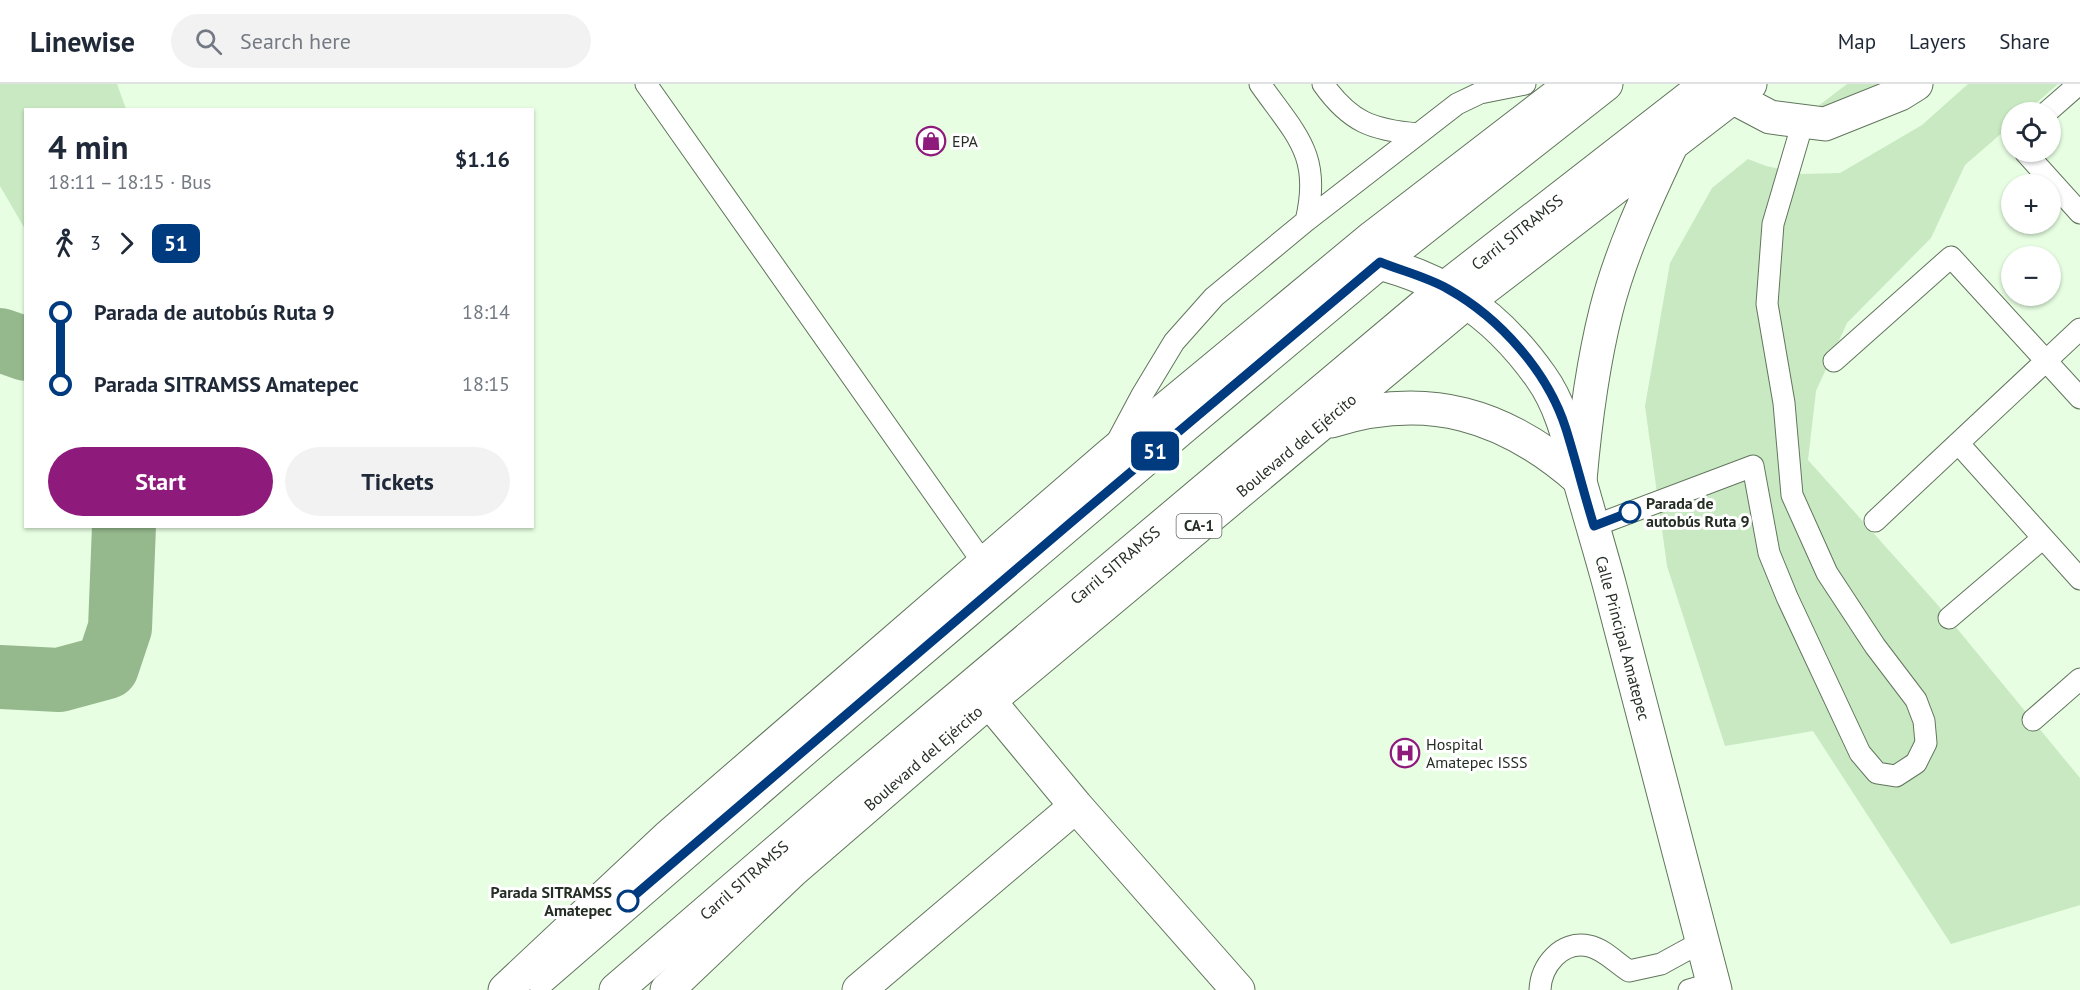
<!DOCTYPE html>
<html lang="en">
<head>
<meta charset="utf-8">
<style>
	body { margin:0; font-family:"PT Sans",sans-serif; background:#f2f2f3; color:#1f2937; height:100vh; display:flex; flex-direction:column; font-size:22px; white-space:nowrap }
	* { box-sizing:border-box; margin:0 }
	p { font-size:20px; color:#747a83 }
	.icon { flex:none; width:33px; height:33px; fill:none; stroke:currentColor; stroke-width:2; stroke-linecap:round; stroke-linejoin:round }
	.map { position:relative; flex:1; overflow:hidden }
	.drawer { position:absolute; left:24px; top:24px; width:510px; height:420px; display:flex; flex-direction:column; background:#fff; border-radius:0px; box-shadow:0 2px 4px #0004 }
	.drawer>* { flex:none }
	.badge { padding:0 12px; border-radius:9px; font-size:21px; line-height:39px }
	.buttons { position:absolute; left:2001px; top:18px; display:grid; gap:12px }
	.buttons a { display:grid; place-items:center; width:60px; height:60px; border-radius:50%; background:#fff; box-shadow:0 2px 4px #0004; font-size:30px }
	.map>.badge { position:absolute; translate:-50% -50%; box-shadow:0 0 0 3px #fff }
	.legs { display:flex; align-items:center; gap:9px; height:66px; padding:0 24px; font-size:20px }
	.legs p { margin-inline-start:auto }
	.overview { display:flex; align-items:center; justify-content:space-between; height:102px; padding:0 24px }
	h1 { font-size:33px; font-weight:700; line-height:45px }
	.primary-button { display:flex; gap:12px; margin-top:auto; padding:12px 24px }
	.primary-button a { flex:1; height:69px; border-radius:36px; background:#8e1b7c; color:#fff; font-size:24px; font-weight:700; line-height:69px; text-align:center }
	.primary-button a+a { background:#f2f2f3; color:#1f2937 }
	ul { padding:0 24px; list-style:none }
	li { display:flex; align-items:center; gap:21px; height:72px; font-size:22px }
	li i { display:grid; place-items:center; width:9px; height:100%; margin:0 8px; background:currentColor }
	li i::after { content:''; width:15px; height:15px; margin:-8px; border:4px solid; border-radius:50%; background:#fff }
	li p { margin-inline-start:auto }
	li:first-child i { background:linear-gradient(#0000 50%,currentColor 0) }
	li:last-child i { background:linear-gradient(currentColor 50%,#0000 0) }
	header { display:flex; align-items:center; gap:36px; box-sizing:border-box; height:84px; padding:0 30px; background:#fff; border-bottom:2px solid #e0e1e3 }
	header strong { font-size:28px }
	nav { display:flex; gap:33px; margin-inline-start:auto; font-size:21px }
	.search { width:420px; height:54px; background:#f2f2f3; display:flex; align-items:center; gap:15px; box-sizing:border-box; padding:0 21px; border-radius:33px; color:#747a83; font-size:22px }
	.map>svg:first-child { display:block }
	.green { fill:#c8e9c1 }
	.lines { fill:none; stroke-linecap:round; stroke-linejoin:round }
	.river { stroke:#95b98d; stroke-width:64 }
	.service-casing { stroke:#61755d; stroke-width:23 }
	.minor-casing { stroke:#61755d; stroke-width:35 }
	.tertiary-casing { stroke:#61755d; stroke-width:35 }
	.primary-casing { stroke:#61755d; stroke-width:35 }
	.trunk-casing { stroke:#61755d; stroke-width:35 }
	.service { stroke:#fff; stroke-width:21 }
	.minor { stroke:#fff; stroke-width:33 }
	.tertiary { stroke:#fff; stroke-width:33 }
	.primary { stroke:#fff; stroke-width:33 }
	.trunk { stroke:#fff; stroke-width:33 }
	.line-1-casing { stroke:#fff; stroke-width:14 }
	.line-1 { stroke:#003b80; stroke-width:9 }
	.stop-1-dot { fill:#fff; stroke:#003b80; stroke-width:3 }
	.labels { text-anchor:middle; stroke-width:6; stroke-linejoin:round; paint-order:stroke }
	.shield { fill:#fff; stroke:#666d66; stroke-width:1.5 }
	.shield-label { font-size:15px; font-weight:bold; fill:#252e24 }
	.poi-label { font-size:16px; fill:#252e24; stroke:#fff; text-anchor:start }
	.street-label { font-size:16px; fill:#252e24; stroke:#fff }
	.stop-label { font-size:16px; font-weight:bold; fill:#252e24; stroke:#fff; text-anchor:start }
</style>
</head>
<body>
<header>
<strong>Linewise</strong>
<div class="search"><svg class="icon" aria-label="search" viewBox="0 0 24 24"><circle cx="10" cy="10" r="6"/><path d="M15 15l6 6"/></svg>Search here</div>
<nav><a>Map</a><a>Layers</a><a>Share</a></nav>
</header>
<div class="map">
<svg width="2080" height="906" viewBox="0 0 2080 906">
	<rect width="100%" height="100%" fill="#e7fee2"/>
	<!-- green -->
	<path class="green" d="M0,0H117L126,25L26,26L25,145L0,102Z
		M1847,0H1883L1809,29Z
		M1968,0H2058L2026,28H2012L2011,41L1965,81L1931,154L1847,239L1816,307L1808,376L1936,519L2080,694V821L1951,860L1813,647L1725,662L1667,482L1645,322L1670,179L1712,104L1748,75L1766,82L1802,90L1840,89L1922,41Z"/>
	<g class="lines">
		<!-- river -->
		<path class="river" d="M0,256L26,265
			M0,593L59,596L107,583L120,544L124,442"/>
		<!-- service casing -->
		<g class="service-casing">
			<path id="service" d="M646,0L984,480
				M1260,0C1296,51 1322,71 1306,137
				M1323,0C1350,38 1372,46 1418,50
				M2047,28L2079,0
				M2025,68L2080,129
				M1834,277L1951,173L2080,314
				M1118,356L1142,311L1174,258L1214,213L1306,137L1457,20L1480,9L1525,0
				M1958,359L2080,495
				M1875,437L2080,245
				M1594,442L1753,382L1769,469L1787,513L1860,669L1877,689L1896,692L1916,679L1926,659L1924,637L1916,616L1875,562L1827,489L1792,411L1784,319L1767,220L1773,140L1803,38
				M1949,534L2043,454
				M2033,636L2080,595
				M1540,906C1541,882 1561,856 1589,862C1604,865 1616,879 1629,887L1661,880L1703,857
				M1689,906L1713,899"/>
		</g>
		<!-- minor casing -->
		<g class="minor-casing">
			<path id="minor" d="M1732,13L1770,33L1825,40L1900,10L1916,0
				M989,617L1076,722L1238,906
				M859,906L1076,722"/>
		</g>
		<!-- tertiary casing -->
		<g class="tertiary-casing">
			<path id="tertiary" d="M1356,174C1436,189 1494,226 1541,293C1562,322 1570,360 1579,394C1589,430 1600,466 1610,503C1645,637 1681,771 1715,906"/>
		</g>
		<!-- primary casing -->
		<g class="primary-casing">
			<path id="primary" d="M541,893L808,662L1182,344L1380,178L1606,0
				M616,906L846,708L1446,203L1707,0"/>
		</g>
		<!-- trunk casing -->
		<g class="trunk-casing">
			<path id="trunk" d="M1331,337C1427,307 1505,330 1580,396
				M1580,396C1585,339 1592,283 1606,227C1620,171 1645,117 1670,64
				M505,906L668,753L1111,370L1373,153L1572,0
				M667,906L792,787L989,617L1468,217L1750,0"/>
		</g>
		<!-- service -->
		<use href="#service" class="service"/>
		<!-- minor -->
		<use href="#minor" class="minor"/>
		<!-- tertiary -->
		<use href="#tertiary" class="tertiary"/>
		<!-- primary -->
		<use href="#primary" class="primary"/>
		<!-- trunk -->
		<use href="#trunk" class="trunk"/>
	</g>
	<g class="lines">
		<!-- line-1 casing -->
		<g class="line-1-casing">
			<path id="line-1" d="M628,817L1075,435L1380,178C1402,187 1427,193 1448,205C1500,234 1548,288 1566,345C1576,377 1584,410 1594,442L1630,428"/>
		</g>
		<!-- line-1 -->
		<use href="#line-1" class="line-1"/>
	</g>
	<!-- icons -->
	<defs>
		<g id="shop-ring" transform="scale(1.5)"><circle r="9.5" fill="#fff" stroke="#8e1b7c" stroke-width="1.5"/><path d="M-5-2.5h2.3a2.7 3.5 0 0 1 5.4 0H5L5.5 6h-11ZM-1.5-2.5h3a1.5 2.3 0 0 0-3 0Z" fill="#8e1b7c"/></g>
		<g id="hospital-ring" transform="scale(1.5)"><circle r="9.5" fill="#fff" stroke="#8e1b7c" stroke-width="1.5"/><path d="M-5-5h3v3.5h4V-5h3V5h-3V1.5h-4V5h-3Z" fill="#8e1b7c"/></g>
	</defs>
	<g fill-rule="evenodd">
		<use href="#shop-ring" x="931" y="57"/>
		<use href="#hospital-ring" x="1405" y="669"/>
	</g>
	<!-- markers -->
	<g class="stop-1-dot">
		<circle cx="1630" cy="428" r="10"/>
		<circle cx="628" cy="817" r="10"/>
	</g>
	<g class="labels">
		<!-- shield labels -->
		<rect class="shield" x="1176.5" y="430" width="45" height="24" rx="4.5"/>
		<g class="shield-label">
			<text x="1199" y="447">CA-1</text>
		</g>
		<!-- poi labels -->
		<g class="poi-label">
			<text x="952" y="63">EPA</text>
			<text x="1426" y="666">Hospital<tspan x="1426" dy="18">Amatepec ISSS</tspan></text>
		</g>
		<!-- street labels -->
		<g class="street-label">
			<text transform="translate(1517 148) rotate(-38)" y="6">Carril SITRAMSS</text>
			<text transform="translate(1296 361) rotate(-40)" y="6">Boulevard del Ejército</text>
			<text transform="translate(1115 481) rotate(-40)" y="6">Carril SITRAMSS</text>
			<text transform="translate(1623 554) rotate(75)" y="6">Calle Principal Amatepec</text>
			<text transform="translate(923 674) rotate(-41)" y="6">Boulevard del Ejército</text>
			<text transform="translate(744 796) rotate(-41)" y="6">Carril SITRAMSS</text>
		</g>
		<!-- stop labels -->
		<g class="stop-label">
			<text x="1646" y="425">Parada de<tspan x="1646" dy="18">autobús Ruta 9</tspan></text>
			<text x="612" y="814" text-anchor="end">Parada SITRAMSS<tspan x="612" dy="18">Amatepec</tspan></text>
		</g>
	</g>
</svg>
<div class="buttons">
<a><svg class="icon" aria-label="locate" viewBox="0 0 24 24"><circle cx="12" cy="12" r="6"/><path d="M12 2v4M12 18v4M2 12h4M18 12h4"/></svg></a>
<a>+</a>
<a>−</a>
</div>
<b class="badge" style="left:1155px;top:367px;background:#003b80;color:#fff">51</b>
<section class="drawer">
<div class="overview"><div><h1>4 min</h1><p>18:11 – 18:15 · Bus</p></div><b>$1.16</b></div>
<div class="legs"><svg class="icon" aria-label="walk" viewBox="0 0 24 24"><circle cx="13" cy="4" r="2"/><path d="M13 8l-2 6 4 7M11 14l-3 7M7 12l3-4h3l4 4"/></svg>3<svg class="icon" aria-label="forward" viewBox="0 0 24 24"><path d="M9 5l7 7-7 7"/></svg><b class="badge" style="background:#003b80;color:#fff">51</b></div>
<ul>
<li><i style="color:#003b80"></i><b>Parada de autobús Ruta 9</b><p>18:14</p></li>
<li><i style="color:#003b80"></i><b>Parada SITRAMSS Amatepec</b><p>18:15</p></li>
</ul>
<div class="primary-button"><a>Start</a><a>Tickets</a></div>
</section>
</div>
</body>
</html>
